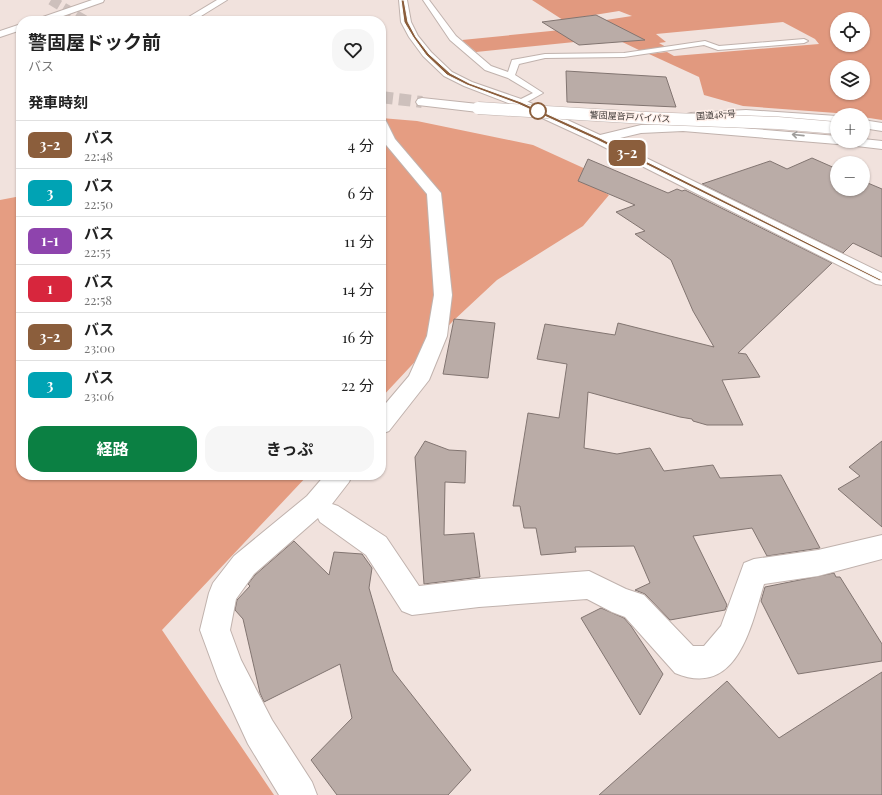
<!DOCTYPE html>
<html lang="ja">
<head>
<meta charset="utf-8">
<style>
	body { margin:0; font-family:"Playfair Display","Noto Sans JP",serif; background:#f6f6f6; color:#222; height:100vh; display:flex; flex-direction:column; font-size:15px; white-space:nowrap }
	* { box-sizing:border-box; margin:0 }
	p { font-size:13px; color:#767676 }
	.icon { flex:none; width:22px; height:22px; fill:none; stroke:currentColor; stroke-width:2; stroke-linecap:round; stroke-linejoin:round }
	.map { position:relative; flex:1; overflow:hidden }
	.drawer { position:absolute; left:16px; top:16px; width:370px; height:464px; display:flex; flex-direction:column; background:#fff; border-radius:16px; box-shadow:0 1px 3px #0004 }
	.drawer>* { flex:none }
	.badge { padding:0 8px; border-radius:6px; font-size:14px; line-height:26px }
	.fabs { position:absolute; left:830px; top:12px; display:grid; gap:8px }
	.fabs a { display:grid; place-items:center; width:40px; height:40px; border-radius:50%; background:#fff; box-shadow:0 1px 3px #0004; font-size:20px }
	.map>.badge { position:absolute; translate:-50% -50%; box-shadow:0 0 0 2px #fff }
	h2 { padding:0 12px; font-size:15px; line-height:36px }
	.round { display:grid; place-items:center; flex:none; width:42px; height:42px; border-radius:16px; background:#f6f6f6 }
	.overview { display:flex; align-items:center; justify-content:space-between; height:68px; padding:0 12px }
	h1 { font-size:19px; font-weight:700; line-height:30px }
	.primary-button { display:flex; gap:8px; margin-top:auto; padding:8px 12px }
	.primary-button a { flex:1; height:46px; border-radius:16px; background:#0b8043; color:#fff; font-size:16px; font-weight:700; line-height:46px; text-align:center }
	.primary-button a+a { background:#f6f6f6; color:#222 }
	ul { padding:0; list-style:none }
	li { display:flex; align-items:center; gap:12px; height:48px; padding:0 12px; border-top:1px solid #e0e0e0 }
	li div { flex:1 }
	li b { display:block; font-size:15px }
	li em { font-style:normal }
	li .badge { min-width:44px; font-weight:700; text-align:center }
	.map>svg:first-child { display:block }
	.forest { fill:#e59d82 }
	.water { fill:#e1997f; fill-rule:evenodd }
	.building { fill:#baaca7; stroke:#827571 }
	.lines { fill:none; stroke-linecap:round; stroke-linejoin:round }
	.trunk-tunnel-far1 { stroke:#cdc0bc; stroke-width:10; stroke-dasharray:10 4.5; stroke-linecap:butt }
	.trunk-tunnel { stroke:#cdc0bc; stroke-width:12; stroke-dasharray:12 6; stroke-linecap:butt }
	.service-casing { stroke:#c0b2ad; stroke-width:2 }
	.minor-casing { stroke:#c0b2ad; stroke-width:2 }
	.tertiary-casing { stroke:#c0b2ad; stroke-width:2 }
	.trunk-casing { stroke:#c0b2ad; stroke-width:2 }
	.service { fill:#fff; fill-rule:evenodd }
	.minor { fill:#fff; fill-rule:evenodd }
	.tertiary { fill:#fff; fill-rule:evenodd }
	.trunk { fill:#fff; fill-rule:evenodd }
	.trunk-bridge-casing { stroke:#c0b2ad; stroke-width:13; stroke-linecap:butt }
	.trunk-bridge { stroke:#fff; stroke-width:12 }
	.oneway { stroke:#9e9c9a }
	.line { fill:#8b5e3c; stroke:#fff }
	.stop-dot { fill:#fff; stroke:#8b5e3c; stroke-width:2 }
	.labels { text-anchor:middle; stroke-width:3; stroke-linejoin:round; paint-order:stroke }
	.far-street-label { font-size:9px; fill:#3e3836; stroke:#fff0ea }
</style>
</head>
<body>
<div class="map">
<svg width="882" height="795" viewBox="0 0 882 795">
	<rect width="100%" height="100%" fill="#f1e2dd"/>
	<!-- forest -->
	<path class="forest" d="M381,118L417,121L533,145L590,171L604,192L609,195L583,226L497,280L453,321L381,398Z
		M21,196V475H308L162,630L274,795H0V200Z"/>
	<!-- water -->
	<path class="water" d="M532,0H882V120L863,117V115L743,106L704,95L699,77L649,54L667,52L674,56L819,44L815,39L783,22L656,34L666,42L659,43L666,47L641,51L614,38L476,52L462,40L581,28L580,24L632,16L619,11L563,20ZM837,19H863V45H837ZM837,67H863V93H837Z"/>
	<!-- building -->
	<path class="building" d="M596,15L645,40L579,45L542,22Z
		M566,71L666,77L676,107L567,102Z
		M812,158L837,169V189H863V181L882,189V257L853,243L843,253L702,184L770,161L787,169Z
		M588,159L668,193L677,189L682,191L685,190L832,263L738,353L746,354L760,377L722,380L743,425H707L693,421L692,419L680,417L588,392L584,448L617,454L650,448L664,471L713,465L720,478L781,475L820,548L767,556L752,528L693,536L727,605L725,610L670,620L645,594L635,590L650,583L634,546L575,547L576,552L541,555L536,528H524L520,506H513L528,413L559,418L567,364L537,359L545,324L615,335L618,323L714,347L693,311L671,260L635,234L645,231L616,212L635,205L578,181Z
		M454,319L495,323L488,378L443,374Z
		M425,441L449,450L466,451L465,483L445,482L444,535L474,533L480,577L424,584L415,457Z
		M882,441V527L838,489L860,476L849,467Z
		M294,541L329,575L334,552L362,554L372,568L369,588L393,671L471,770L448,795H337L311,760L352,718L340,664L264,702L260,693L243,619L235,610L237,600L250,586L248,584L255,575Z
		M834,573L836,577H840L882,644V661L798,674L761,601L765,587Z
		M601,608L624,618L631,626L663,674L640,715L581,618Z
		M882,672V795H599L727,681L779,738Z"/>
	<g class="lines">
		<!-- trunk-tunnel-far1 -->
		<path class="trunk-tunnel-far1" d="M51,0L86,21"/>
		<!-- trunk-tunnel -->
		<path class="trunk-tunnel" d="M381,97L422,102"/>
		<!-- service casing -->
		<g class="service-casing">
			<path id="service" d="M423,0H429L456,36L491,66L508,72L512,60L545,54L624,53L705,41L719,46L804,39L808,41L804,43L718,50L704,45L624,57L545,58L519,64L515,75L543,93L520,106L515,103L517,101L533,93L508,78L485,70L450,40Z"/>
		</g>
		<!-- minor casing -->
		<g class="minor-casing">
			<path id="minor" d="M92,0H104L103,2L49,21H35L37,19Z
				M217,0H227L193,21H182Z
				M21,24V30L0,37V31Z
				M381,118L385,119L395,139L441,193L452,295L447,336L429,380L389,431L381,434V409L409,376L427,336L434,295L427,194L382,140L381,137Z
				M325,475H352L349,482L332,504L338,506L386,537L419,586L479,579L589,571L626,589L644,595L693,646H704L721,626L744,563L754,559L818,550L882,535V559L818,576L764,584C751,627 737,699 675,673L625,617L612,612L587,599L479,607L412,615L402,611L366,555L320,522L318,518L254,574L236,599L230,630L241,660L272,720L312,782L317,795H279L248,744L218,679L200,630L209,593L213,583L234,556L307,496Z"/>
		</g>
		<!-- tertiary casing -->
		<g class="tertiary-casing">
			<path id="tertiary" d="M599,135L882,273V285L876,284L594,142L592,139L594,136Z"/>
		</g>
		<!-- trunk casing -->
		<g class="trunk-casing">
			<path id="trunk" d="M399,0H407L411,22L418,36L431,52L452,72L472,82L524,100L600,135L641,125L683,123L837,136V141H863V139L882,141V149L848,145L842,142L837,144L683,131L641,133L599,143L594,142L516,106L464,86L444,76L423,56L409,37L401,22Z
				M422,98L478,104L482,105L484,108L482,111L478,112L418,105L416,102L418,99Z
				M746,110L837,116V124L746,118L691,121L687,120L685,117L687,114L691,113Z
				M863,120L882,123V131L863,128Z"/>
		</g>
		<!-- service -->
		<use href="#service" class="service"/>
		<!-- minor -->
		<use href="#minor" class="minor"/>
		<!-- tertiary -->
		<use href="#tertiary" class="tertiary"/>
		<!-- trunk -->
		<use href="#trunk" class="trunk"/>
		<!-- trunk-bridge casing -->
		<g class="trunk-bridge-casing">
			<path id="trunk-bridge" d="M478,108L646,118L778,123L837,128"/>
		</g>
		<!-- trunk-bridge -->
		<use href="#trunk-bridge" class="trunk-bridge"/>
	</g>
	<!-- one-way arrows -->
	<defs><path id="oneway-shaft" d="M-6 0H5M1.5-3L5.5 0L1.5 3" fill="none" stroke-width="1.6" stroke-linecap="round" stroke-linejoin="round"/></defs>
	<use class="oneway" href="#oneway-shaft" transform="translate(798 135) rotate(-174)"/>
	<!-- line -->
	<path class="line" d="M401,0H404L408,22L416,37L429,54L450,73L469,83L521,102L600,138L882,280L880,281L597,140L518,104L467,85L447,75L426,55L413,37L404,22Z"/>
	<!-- markers -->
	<circle class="stop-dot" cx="538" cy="111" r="8"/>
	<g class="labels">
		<!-- far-street labels -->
		<g class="far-street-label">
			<text transform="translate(716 115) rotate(-4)" y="3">国道487号</text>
			<text transform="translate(630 117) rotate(3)" y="3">警固屋音戸バイパス</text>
		</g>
	</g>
</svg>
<div class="fabs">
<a><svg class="icon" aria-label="locate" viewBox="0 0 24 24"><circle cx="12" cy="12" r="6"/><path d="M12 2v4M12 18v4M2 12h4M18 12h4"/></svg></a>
<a><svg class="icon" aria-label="layers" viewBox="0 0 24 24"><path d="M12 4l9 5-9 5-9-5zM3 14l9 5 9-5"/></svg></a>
<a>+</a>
<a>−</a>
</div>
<b class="badge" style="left:627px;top:153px;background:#8b5e3c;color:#fff">3-2</b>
<section class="drawer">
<div class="overview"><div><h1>警固屋ドック前</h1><p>バス</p></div><a class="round"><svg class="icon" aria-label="heart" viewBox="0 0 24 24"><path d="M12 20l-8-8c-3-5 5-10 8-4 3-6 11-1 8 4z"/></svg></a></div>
<h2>発車時刻</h2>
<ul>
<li><span class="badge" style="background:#8b5e3c;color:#fff">3-2</span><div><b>バス</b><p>22:48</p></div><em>4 分</em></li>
<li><span class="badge" style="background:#00a3b4;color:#fff">3</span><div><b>バス</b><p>22:50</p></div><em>6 分</em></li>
<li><span class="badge" style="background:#8e44ad;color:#fff">1-1</span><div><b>バス</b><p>22:55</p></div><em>11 分</em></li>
<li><span class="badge" style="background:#d7263d;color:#fff">1</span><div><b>バス</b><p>22:58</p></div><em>14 分</em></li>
<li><span class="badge" style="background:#8b5e3c;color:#fff">3-2</span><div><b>バス</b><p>23:00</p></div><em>16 分</em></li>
<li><span class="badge" style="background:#00a3b4;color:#fff">3</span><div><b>バス</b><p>23:06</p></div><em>22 分</em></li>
</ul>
<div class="primary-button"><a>経路</a><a>きっぷ</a></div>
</section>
</div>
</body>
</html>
